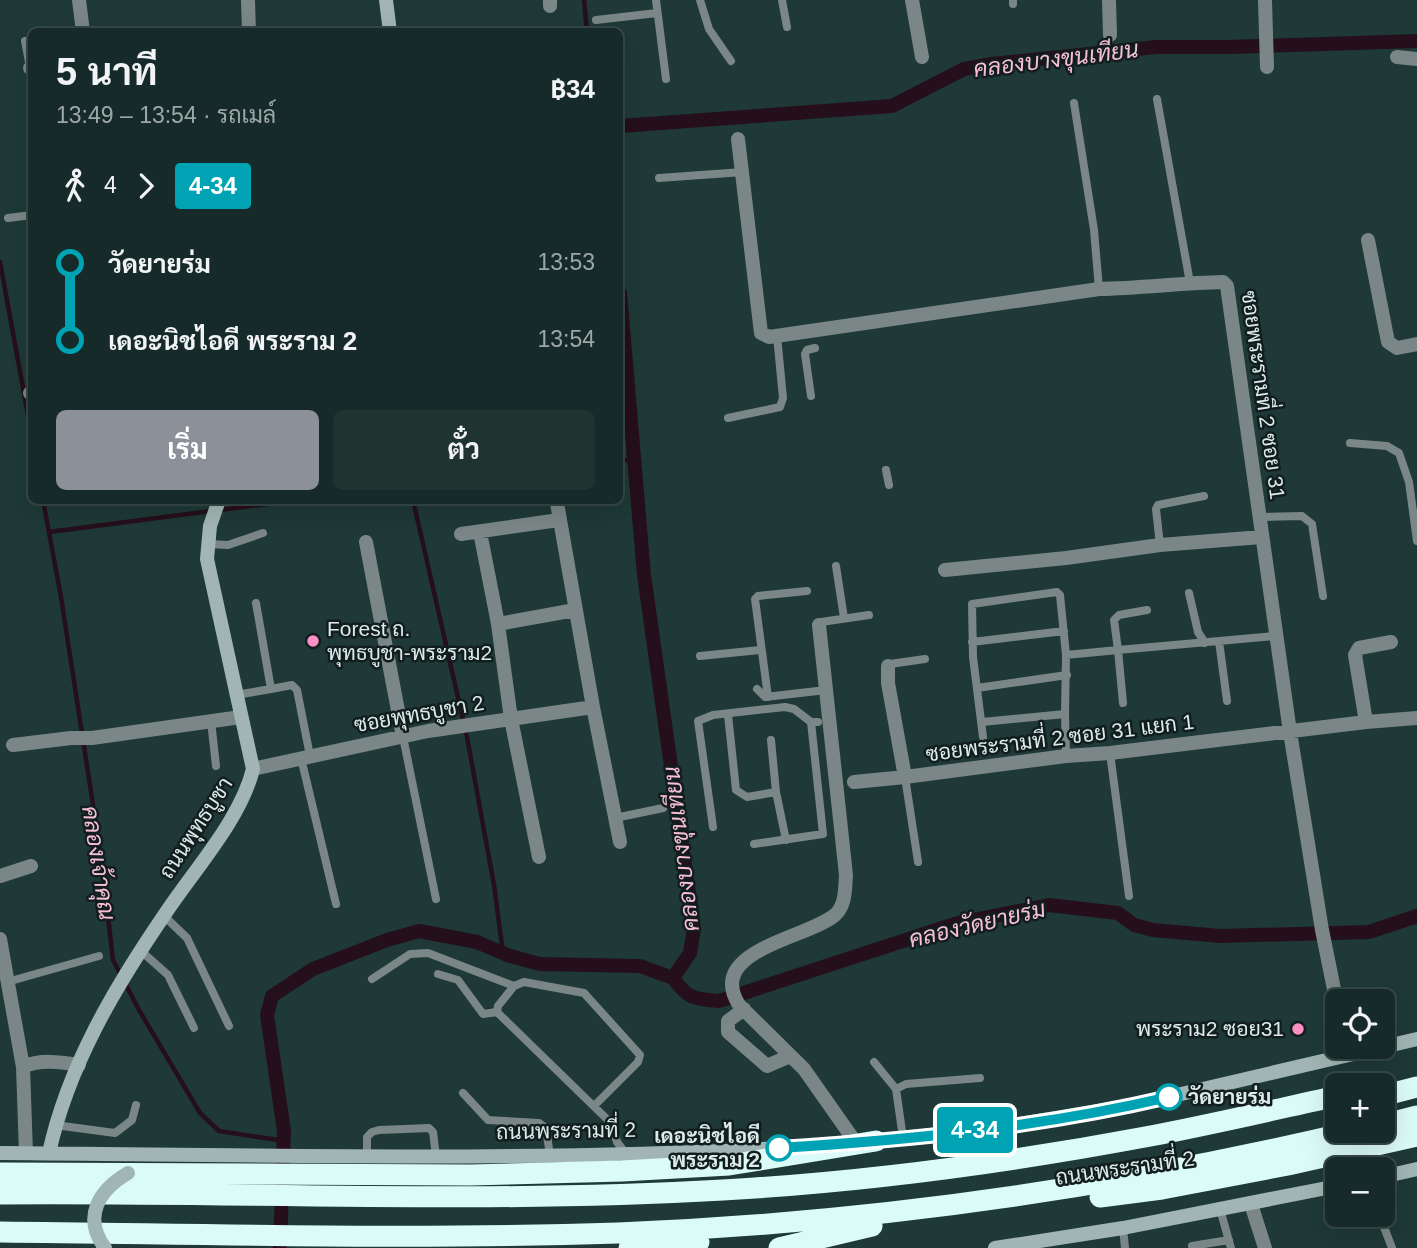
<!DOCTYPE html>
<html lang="th">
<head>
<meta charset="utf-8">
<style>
	body { margin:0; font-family:Helvetica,Sarabun,sans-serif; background:#1f3331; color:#f1f3f6; height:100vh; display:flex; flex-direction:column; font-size:26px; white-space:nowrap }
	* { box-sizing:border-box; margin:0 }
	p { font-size:23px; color:#9ea7a8 }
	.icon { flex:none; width:38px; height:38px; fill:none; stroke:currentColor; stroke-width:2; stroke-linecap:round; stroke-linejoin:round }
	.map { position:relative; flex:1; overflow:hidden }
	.drawer { position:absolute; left:28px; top:28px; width:595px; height:476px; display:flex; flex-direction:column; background:#162b29; border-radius:10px; box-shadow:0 7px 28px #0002,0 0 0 2px #354746 }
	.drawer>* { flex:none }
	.badge { padding:0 14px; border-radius:5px; font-size:24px; line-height:46px }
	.tools { position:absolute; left:1325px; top:989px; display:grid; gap:14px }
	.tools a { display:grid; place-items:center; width:70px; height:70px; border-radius:10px; background:#162b29; box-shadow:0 7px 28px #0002,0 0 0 2px #354746; font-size:35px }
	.map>.badge { position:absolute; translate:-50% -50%; box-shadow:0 0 0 4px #fff }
	.legs { display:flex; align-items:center; gap:10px; height:77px; padding:0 28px; font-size:23px }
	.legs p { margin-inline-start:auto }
	.head { display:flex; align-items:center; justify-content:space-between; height:119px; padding:0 28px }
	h1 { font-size:38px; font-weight:700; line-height:52px }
	.button { display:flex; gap:14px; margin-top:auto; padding:14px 28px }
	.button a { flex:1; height:80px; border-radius:10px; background:#8c9099; color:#fff; font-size:28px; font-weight:700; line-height:80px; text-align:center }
	.button a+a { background:#1f3331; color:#f1f3f6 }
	ul { padding:0 28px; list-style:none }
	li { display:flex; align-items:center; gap:24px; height:77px; font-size:26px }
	li i { display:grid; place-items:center; width:10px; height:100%; margin:0 9px; background:currentColor }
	li i::after { content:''; width:18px; height:18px; margin:-9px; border:5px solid; border-radius:50%; background:#162b29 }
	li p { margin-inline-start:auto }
	li:first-child i { background:linear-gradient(#0000 50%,currentColor 0) }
	li:last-child i { background:linear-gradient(currentColor 50%,#0000 0) }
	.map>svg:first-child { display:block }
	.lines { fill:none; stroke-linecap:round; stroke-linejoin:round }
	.stream { stroke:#250f1a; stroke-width:4.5 }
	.canal { stroke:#250f1a; stroke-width:14 }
	.lane { stroke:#7a8786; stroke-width:8 }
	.street { stroke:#7a8786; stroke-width:14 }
	.secondary { stroke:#a1b6b4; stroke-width:14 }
	.highway { stroke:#dbfbf8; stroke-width:21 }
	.secondary-bridge { stroke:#a1b6b4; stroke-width:14 }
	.line-1-casing { stroke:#fff; stroke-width:16 }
	.line-1 { stroke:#00a3b4; stroke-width:10 }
	.poi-dot { fill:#fc8fc3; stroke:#121e1d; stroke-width:2.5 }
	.stop-1-dot { fill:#fff; stroke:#00a3b4; stroke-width:3.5 }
	.labels { text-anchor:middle; stroke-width:5; stroke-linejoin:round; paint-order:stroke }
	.street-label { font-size:21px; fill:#dcebea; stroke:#121e1d }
	.poi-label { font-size:21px; fill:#dcebea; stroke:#121e1d; text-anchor:start }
	.stop-label { font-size:21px; font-weight:bold; fill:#dcebea; stroke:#121e1d; text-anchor:start }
	.water-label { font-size:23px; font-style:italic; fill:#f7bfd7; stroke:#121e1d }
</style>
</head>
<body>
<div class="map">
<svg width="1417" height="1248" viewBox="0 0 1417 1248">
	<rect width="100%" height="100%" fill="#1e3937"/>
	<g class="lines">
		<!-- stream -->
		<path class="stream" d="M584,0L587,32
			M0,262L32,437
			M620,461L635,459
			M43,500L61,597L101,857L113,960L139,1010L200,1113L219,1131L284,1141
			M413,500L467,737L494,885L503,953
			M220,510L299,500
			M49,532L211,511"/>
		<!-- canal -->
		<path class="canal" d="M620,126L892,106L964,69L992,64L1156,47H1229L1417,41
			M673,978C688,999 694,999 719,1001L958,923L1049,905L1118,913L1134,925L1153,930L1220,936L1369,932L1417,916
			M280,1248L284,1131L267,1015L272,996L313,969L387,940L419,931L477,942L510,956L540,964L640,966L673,978L690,953L694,929L644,575L620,293"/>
		<!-- lane -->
		<path class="lane" d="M656,0L666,79
			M700,0L709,29L731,61
			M782,0L787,27
			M1013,0V4
			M596,20L657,13
			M25,41L32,78
			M1157,99L1190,283
			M1074,103L1094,230L1099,289
			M659,178L743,172
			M8,218L32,215
			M811,396L805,354L807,350L815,348
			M728,418L780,407L783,398L777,336
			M1350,443L1387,446L1399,453L1409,482L1417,541
			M886,470L889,485
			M1260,517L1302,516L1312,524L1323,596
			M208,544L228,545L263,533
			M1160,545L1156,509L1158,505L1204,496
			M836,566L844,618
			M1189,593L1198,632L1205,643
			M819,625L821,622L869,615
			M1219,641L1227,701
			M972,642L1064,631
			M700,656L760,650
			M888,666L890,664L925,659
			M977,688L1067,675
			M271,689L292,685L297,690L310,756
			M757,689L765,697L826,690
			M236,695L271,689L256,603
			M768,697L755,599L758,596L807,591
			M1123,703L1118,650L1275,636
			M1065,714L1066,756
			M728,715L736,790L747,797L776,792L786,840
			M211,721L216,766
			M982,722L1065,714L1066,655L1118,650L1114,620L1119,615L1147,610
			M403,737L436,899
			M983,737L973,657L972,604L1057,592L1060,595L1066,655
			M771,740L776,792
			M1110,753L1129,896
			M301,758L336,904
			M905,777L918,862
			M615,818L663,808
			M713,827L698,721L713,715L785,707L794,709L811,722
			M754,844L823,834L811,722H818
			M163,915L187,938L229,1026
			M141,951L168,975L194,1028
			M438,974L458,980L483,1014L497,1012
			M372,979L410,954L428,953L514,986
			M7,982L99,956
			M874,1062L896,1089
			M463,1093L488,1120L539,1123L546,1128L550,1156
			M594,1106L638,1062L640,1055L584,993L524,982L514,986L498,1006L497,1012L611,1123L617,1142L627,1155
			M55,1125L115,1133L132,1120L136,1105
			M903,1138L896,1089L906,1084L980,1078
			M367,1156V1137L372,1132L379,1130L429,1128L433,1132L436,1156
			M1220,1209L1231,1248
			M1379,1214L1392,1248
			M1123,1228L1125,1248
			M1192,1246L1229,1240"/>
		<!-- street -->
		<path class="street" d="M79,0L83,32
			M248,0L249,32
			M550,0V6
			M912,0L922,57
			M1109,0L1110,35
			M1265,0L1267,67
			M1397,57L1417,59
			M30,68H32
			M738,139L761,333L769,337L1099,289C1141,288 1182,283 1223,282L1227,286L1290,732L1322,930L1337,1004
			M1368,240L1388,342L1397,348L1417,344
			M30,393L32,392
			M557,503L593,707L620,842
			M480,532L498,624L511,719L539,857
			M461,534L559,520
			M366,542L403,737
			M945,570L1066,558L1160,545L1262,537
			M498,624L575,610
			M819,625L846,875C845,888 846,905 835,915C806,939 705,950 739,1005L804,1069L856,1143
			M888,666V683L905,777L1066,756L1110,753L1366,722L1417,718
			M1366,722L1355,655L1359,648L1391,642
			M13,745L71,738H92L241,717
			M253,769L428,731L593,707
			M854,782L905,777
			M0,876L31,866
			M0,939L23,1067L26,1153
			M744,1009L728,1021V1032L767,1066L790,1056
			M23,1067C40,1059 60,1062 79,1065
			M1251,1204L1265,1248"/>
		<!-- secondary -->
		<path class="secondary" d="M386,0L390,32
			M869,1142L1002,1127L1134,1105L1417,1039
			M0,1153C261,1155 522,1162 782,1148
			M49,1153C68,1066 115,987 165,914C194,870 241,819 253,769L207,559L210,526L219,500
			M1382,1177L1417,1169
			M995,1248L1123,1228L1337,1186"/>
		<!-- highway -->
		<path class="highway" d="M1382,1096L1417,1087
			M1382,1125L1417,1116
			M0,1173L470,1175L622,1171L729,1165L876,1141
			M0,1194C241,1192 482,1204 723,1190C865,1182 1006,1163 1145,1137C1209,1125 1273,1110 1337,1096
			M1100,1197L1162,1189L1288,1165L1417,1136
			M0,1232C206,1234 412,1240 618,1233C867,1223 1116,1188 1358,1130
			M629,1248L699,1242
			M779,1248L872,1226"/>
		<!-- secondary-bridge -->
		<path class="secondary-bridge" d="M105,1248C82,1217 99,1190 128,1173"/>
	</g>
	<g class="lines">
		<!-- line-1 casing -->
		<g class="line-1-casing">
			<path id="line-1" d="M779,1148C910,1140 1041,1127 1169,1097"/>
		</g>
		<!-- line-1 -->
		<use href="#line-1" class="line-1"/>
	</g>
	<!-- markers -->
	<g class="poi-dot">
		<circle cx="313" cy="641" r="7"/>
		<circle cx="1298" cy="1029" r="7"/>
	</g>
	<g class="stop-1-dot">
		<circle cx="1169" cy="1097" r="12"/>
		<circle cx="779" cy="1148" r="12"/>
	</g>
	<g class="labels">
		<!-- street labels -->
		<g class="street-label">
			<text transform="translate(1263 395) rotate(82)" y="7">ซอยพระรามที่ 2 ซอย 31</text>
			<text transform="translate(419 714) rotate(-10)" y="7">ซอยพุทธบูชา 2</text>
			<text transform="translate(1060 738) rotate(-7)" y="7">ซอยพระรามที่ 2 ซอย 31 แยก 1</text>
			<text transform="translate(196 828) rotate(-57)" y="7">ถนนพุทธบูชา</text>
			<text transform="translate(566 1131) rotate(-1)" y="7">ถนนพระรามที่ 2</text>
			<text transform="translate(1125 1168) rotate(-8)" y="7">ถนนพระรามที่ 2</text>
		</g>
		<!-- poi labels -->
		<g class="poi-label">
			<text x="327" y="636">Forest ถ.<tspan x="327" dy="24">พุทธบูชา-พระราม2</tspan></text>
			<text x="1284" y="1036" text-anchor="end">พระราม2 ซอย31</text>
		</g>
		<!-- stop labels -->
		<g class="stop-label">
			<text x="1188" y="1104">วัดยายร่ม</text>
			<text x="760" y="1143" text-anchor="end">เดอะนิชไอดี<tspan x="760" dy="24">พระราม 2</tspan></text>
		</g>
		<!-- water labels -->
		<g class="water-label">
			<text transform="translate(1056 59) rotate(-7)" y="8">คลองบางขุนเทียน</text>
			<text transform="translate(681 849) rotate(-97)" y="8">คลองบางขุนเทียน</text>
			<text transform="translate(99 863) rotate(81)" y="8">คลองเจ้าคุณ</text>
			<text transform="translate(977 924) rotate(-13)" y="8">คลองวัดยายร่ม</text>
		</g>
	</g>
</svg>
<div class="tools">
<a><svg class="icon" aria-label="locate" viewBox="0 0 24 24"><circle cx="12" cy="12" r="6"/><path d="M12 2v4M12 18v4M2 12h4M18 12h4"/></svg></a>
<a>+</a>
<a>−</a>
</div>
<b class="badge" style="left:975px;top:1130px;background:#00a3b4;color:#fff">4-34</b>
<section class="drawer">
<div class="head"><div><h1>5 นาที</h1><p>13:49 – 13:54 · รถเมล์</p></div><b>฿34</b></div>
<div class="legs"><svg class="icon" aria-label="walk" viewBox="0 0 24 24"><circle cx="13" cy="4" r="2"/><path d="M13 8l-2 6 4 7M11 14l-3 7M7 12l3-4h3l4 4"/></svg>4<svg class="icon" aria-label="forward" viewBox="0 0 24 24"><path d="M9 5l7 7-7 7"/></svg><b class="badge" style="background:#00a3b4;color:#fff">4-34</b></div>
<ul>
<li><i style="color:#00a3b4"></i><b>วัดยายร่ม</b><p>13:53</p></li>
<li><i style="color:#00a3b4"></i><b>เดอะนิชไอดี พระราม 2</b><p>13:54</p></li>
</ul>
<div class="button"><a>เริ่ม</a><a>ตั๋ว</a></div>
</section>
</div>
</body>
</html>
